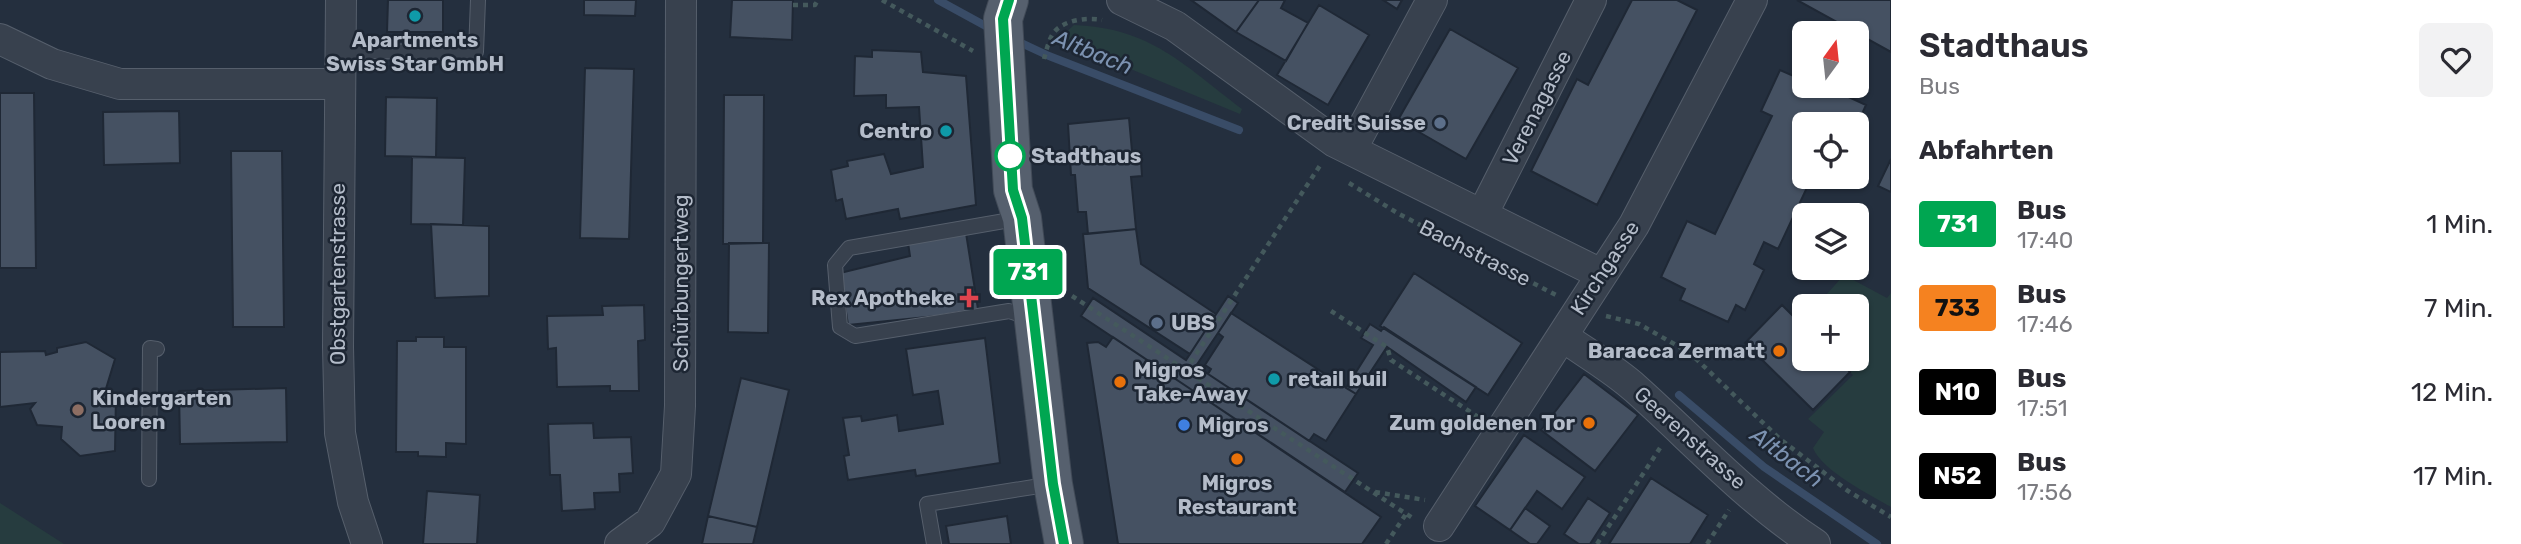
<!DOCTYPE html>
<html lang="de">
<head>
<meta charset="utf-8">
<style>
	body { margin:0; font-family:Rubik,sans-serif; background:#f2f2f3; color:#2b2b33; height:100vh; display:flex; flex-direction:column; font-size:26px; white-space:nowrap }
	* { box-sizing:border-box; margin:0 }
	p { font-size:23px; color:#7c7c81 }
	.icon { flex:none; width:38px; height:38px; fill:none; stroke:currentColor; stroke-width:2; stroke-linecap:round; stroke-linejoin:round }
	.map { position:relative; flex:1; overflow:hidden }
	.details { display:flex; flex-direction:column; background:#fff; width:630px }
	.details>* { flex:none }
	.badge { padding:0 14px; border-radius:5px; font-size:24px; line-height:46px }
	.needle { width:46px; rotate:15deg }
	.fabs { position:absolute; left:1792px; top:21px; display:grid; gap:14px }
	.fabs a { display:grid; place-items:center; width:77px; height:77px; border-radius:10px; background:#fff; box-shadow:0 2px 5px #0004; font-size:35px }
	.map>.badge { position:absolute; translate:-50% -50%; box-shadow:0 0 0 4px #fff }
	h2 { padding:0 28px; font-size:26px; line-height:63px }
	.round { display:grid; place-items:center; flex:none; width:74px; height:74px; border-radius:10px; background:#f2f2f3 }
	.headline { display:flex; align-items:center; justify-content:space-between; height:119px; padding:0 28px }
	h1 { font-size:33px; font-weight:600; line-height:52px }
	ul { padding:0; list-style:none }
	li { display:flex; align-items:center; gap:21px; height:84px; padding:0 28px }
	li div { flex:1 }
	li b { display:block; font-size:26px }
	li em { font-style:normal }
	li .badge { min-width:77px; font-weight:700; text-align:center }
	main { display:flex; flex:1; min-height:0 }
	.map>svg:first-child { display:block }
	.green { fill:#263c3f }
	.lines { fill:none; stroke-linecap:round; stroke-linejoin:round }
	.stream { stroke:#394c67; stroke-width:8 }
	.building { fill:#455162; stroke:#1f2835; stroke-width:2 }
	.lane-casing { stroke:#565f6c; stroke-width:16 }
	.street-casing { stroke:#565f6c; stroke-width:32 }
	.primary-casing { stroke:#414a57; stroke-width:40 }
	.path { stroke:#44595c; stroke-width:4.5; stroke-dasharray:5 5; stroke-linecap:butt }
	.lane { stroke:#38414e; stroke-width:14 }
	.street { stroke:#38414e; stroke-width:30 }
	.primary { stroke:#56606e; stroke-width:38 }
	.line-casing { stroke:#fff; stroke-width:16 }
	.line { stroke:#00a651; stroke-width:10 }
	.culture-dot { fill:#0f9aa8; stroke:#1d2633; stroke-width:2.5 }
	.service-dot { fill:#5c6f8a; stroke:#1d2633; stroke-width:2.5 }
	.stop-dot { fill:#fff; stroke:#00a651; stroke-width:3.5 }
	.health-dot { fill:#e0444e; stroke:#1d2633; stroke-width:2.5 }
	.food-dot { fill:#e8710a; stroke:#1d2633; stroke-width:2.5 }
	.education-dot { fill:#8d6e63; stroke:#1d2633; stroke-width:2.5 }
	.shop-dot { fill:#3f7fe0; stroke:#1d2633; stroke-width:2.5 }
	.labels { text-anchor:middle; stroke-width:5; stroke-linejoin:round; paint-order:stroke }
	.poi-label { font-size:21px; font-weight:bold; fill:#b4bcc9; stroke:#1d2633; text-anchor:end }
	.street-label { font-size:21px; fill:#b4bcc9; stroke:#1d2633 }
	.stop-label { font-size:21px; font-weight:bold; fill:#b4bcc9; stroke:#1d2633; text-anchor:start }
	.water-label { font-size:23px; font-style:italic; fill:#7c92b1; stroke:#1d2633 }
</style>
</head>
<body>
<main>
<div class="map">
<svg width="1891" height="544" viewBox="0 0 1891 544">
	<rect width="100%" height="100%" fill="#242f3e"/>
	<!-- green -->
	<path class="green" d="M1074,25C1151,28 1184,65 1242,109L1240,114L1060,40L1063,35Z
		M1844,275L1887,298L1891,293V507C1869,494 1822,471 1813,448L1824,432L1808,419L1853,375L1837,359H1857V306H1816Z
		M0,503L64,544H0Z"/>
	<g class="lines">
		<!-- stream -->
		<path class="stream" d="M938,0L993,30
			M1015,40L1049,56L1239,130
			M1679,395L1764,467L1877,544"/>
	</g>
	<!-- building -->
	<path class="building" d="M388,0H443V32H387Z
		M584,0H636L635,16L584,15Z
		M732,0H793L792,40L730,37Z
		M1191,0H1259L1236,32Z
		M1259,0H1285L1281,8L1308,23L1286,61L1236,32Z
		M1383,0H1402L1397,9Z
		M1632,0H1677L1697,10L1597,205L1531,171L1577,79L1588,85Z
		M1797,0H1891V52L1857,33Z
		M1319,5L1369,35L1328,105L1277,75Z
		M1450,29L1518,68L1466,159L1398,120Z
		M872,50L921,52L923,72L966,76L976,205L900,219L898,209L846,219L842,199L836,201L831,170L848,166L847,161L884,154L891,174L923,167L919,107L886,108V95L854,96L855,56L872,57Z
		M1804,64V86H1846L1842,94L1866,105L1857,125L1804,124V177H1812L1778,249L1764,242L1754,264L1764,270L1745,310L1736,305L1728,322L1680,300L1685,289L1661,277L1687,221L1715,234L1772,116L1761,111L1780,70L1798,78Z
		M585,68L634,69L629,239L580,238Z
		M0,93H34L36,268H0Z
		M724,95H764L763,243L723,244Z
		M386,97L437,98L436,157L385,156Z
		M179,111L180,163L104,165L103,112Z
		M1129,118L1133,162L1141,161L1142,176L1131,177L1136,229L1088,234L1086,212H1078L1075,175H1071L1068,124Z
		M231,151H282L284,327H233Z
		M412,157L465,158L463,225L411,224Z
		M1891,159V192L1878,186Z
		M431,224L489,226V296L435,298Z
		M1136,229L1141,264L1216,314L1190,354L1088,288L1083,234Z
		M966,233L978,309L937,316L848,325L840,273L910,256L908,243Z
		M729,243H769L768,333L728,332Z
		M1414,273L1522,343L1488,395L1380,326Z
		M1228,296L1238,303L1196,366L1358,473L1345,492L1081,316L1093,298L1186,360Z
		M644,305L645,340L638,341L639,391H610V386L557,387L556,348L548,349L547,316L603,315L602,306Z
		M1782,305L1804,327V359H1837L1850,372L1813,410L1745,343Z
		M1231,313L1356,394L1326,441L1314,434L1309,441L1208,374L1211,369L1205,365L1223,337L1218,333Z
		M1370,324L1381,331L1384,327L1476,387L1466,402L1387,347L1356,394L1346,388L1373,345L1361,338Z
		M416,337H444V347H466V444L446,443V457L418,456V452H396L397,341H416Z
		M1113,337L1381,517L1362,544H1118L1087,343L1098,342L1106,347Z
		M985,338L1000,463L916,476L915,470L848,480L844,456L849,455L843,418L861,416L862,421L897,415L899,431L943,424L938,391L913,395L906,349Z
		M86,342L115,359L105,392L116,394L115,451L80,456L61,439L62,427L37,425L30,409L35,403L0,407V352L45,351L46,355L57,352V348Z
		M1584,374L1638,415L1595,471L1541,430Z
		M741,378L789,390L757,527L708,516Z
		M286,388L287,442L180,444L179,391Z
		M593,423L594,438L631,437L633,473L619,474L620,492L594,493L595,509L562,511L560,475H550L548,424Z
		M1524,435L1585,477L1562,509L1537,491L1510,530L1475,506Z
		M1651,478L1708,515L1690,544H1609Z
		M427,491L480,495L477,544H423Z
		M1588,498L1610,513L1590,544H1579L1564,534Z
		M1525,508L1550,526L1537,544H1530L1510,530Z
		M708,516L757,527L753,544H702Z
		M1007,516L1011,544H949L946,526Z"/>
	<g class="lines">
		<!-- lane casing -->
		<g class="lane-casing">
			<path id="lane" d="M339,51L476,52L478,0
				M1021,218L849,248L835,265L840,327L855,336L1009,311L1031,318
				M149,479L150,348L157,349
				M934,544L927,504L1052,484"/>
		</g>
		<!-- street casing -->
		<g class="street-casing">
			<path id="street" d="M341,0L338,347L340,433L353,502L367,544
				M1122,0L1175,26L1335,142L1601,274
				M0,39L52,64L120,84H339
				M1351,150L1432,0
				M1482,215L1591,0
				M1562,336C1586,353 1614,369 1636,389C1694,441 1749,501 1815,544
				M1439,526L1634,225L1752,0
				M620,544L650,522L676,474L680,406L681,0"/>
		</g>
		<!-- primary casing -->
		<g class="primary-casing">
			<path id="primary" d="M1009,0L1003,19L1013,190L1022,218L1053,484L1064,544"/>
		</g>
		<!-- path -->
		<path class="path" d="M882,0L973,51
			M793,5H815L818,0
			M1044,59C1046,52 1048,43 1051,37C1059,20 1086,17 1102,20
			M1349,183L1399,214L1556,295
			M1072,296L1414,519
			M1331,311L1387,347L1391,360L1478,417
			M1606,316L1639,324L1690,353L1780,439L1848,491L1891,517
			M1185,371L1321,164
			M1375,492L1425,500
			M1386,544L1406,514
			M1597,544L1660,448
			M1707,544L1729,510"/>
		<!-- lane -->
		<use href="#lane" class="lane"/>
		<!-- street -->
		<use href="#street" class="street"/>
		<!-- primary -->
		<use href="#primary" class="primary"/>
	</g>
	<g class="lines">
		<!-- line casing -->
		<g class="line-casing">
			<path id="line" d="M1009,0L1003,19L1013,190L1022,218L1053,484L1064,544"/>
		</g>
		<!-- line -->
		<use href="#line" class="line"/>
	</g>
	<!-- markers -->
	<g class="culture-dot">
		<circle cx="415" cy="16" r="7"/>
		<circle cx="946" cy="131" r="7"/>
		<circle cx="1274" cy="379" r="7"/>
	</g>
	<g class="service-dot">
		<circle cx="1440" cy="123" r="7"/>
		<circle cx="1157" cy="323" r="7"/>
	</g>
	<circle class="stop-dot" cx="1010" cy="156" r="14"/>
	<path class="health-dot" d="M965.5 287.5h7v7h7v7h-7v7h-7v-7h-7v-7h7z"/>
	<g class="food-dot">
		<circle cx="1779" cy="351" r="7"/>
		<circle cx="1120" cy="382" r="7"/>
		<circle cx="1589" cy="423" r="7"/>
		<circle cx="1237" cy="459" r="7"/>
	</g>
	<circle class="education-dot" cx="78" cy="410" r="7"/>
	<circle class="shop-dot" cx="1184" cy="425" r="7"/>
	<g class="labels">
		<!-- poi labels -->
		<g class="poi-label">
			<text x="415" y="47" text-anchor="middle">Apartments<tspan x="415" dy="24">Swiss Star GmbH</tspan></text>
			<text x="1426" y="130">Credit Suisse</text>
			<text x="932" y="138">Centro</text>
			<text x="955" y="305">Rex Apotheke</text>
			<text x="1171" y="330" text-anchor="start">UBS</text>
			<text x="1765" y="358">Baracca Zermatt</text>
			<text x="1134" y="377" text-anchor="start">Migros<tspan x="1134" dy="24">Take-Away</tspan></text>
			<text x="1288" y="386" text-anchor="start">retail buil</text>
			<text x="92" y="405" text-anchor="start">Kindergarten<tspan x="92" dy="24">Looren</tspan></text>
			<text x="1575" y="430">Zum goldenen Tor</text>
			<text x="1198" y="432" text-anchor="start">Migros</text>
			<text x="1237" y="490" text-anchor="middle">Migros<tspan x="1237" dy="24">Restaurant</tspan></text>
		</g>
		<!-- street labels -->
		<g class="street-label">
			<text transform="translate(1537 108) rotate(-63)" y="7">Verenagasse</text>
			<text transform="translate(1475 253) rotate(27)" y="7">Bachstrasse</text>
			<text transform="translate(1605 268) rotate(-57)" y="7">Kirchgasse</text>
			<text transform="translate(338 274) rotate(-90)" y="7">Obstgartenstrasse</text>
			<text transform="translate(681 283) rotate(-90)" y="7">Schürbungertweg</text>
			<text transform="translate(1690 438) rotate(42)" y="7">Geerenstrasse</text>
		</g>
		<!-- stop labels -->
		<g class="stop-label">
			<text x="1031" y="163">Stadthaus</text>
		</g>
		<!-- water labels -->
		<g class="water-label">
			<text transform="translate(1093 52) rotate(22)" y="8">Altbach</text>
			<text transform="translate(1787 457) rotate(37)" y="8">Altbach</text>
		</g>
	</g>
</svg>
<div class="fabs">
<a><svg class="needle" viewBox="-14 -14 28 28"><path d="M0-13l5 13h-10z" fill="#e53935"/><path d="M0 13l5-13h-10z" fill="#7c7c81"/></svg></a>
<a><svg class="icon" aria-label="locate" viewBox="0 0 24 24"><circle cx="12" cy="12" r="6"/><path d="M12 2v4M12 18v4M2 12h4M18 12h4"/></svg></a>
<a><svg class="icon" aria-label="layers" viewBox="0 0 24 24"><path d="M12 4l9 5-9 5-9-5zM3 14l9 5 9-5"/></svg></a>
<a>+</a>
</div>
<b class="badge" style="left:1028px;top:272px;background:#00a651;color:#fff">731</b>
</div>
<section class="details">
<div class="headline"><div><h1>Stadthaus</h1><p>Bus</p></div><a class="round"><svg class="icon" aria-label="heart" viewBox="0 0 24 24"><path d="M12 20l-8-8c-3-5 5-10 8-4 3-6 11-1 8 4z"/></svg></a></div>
<h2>Abfahrten</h2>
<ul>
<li><span class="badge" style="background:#00a651;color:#fff">731</span><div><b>Bus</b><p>17:40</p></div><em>1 Min.</em></li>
<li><span class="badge" style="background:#f58220;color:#111">733</span><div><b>Bus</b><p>17:46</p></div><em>7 Min.</em></li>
<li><span class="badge" style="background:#000;color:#fff">N10</span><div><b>Bus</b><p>17:51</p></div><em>12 Min.</em></li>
<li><span class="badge" style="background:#000;color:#fff">N52</span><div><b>Bus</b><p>17:56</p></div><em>17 Min.</em></li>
</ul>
</section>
</main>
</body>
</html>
